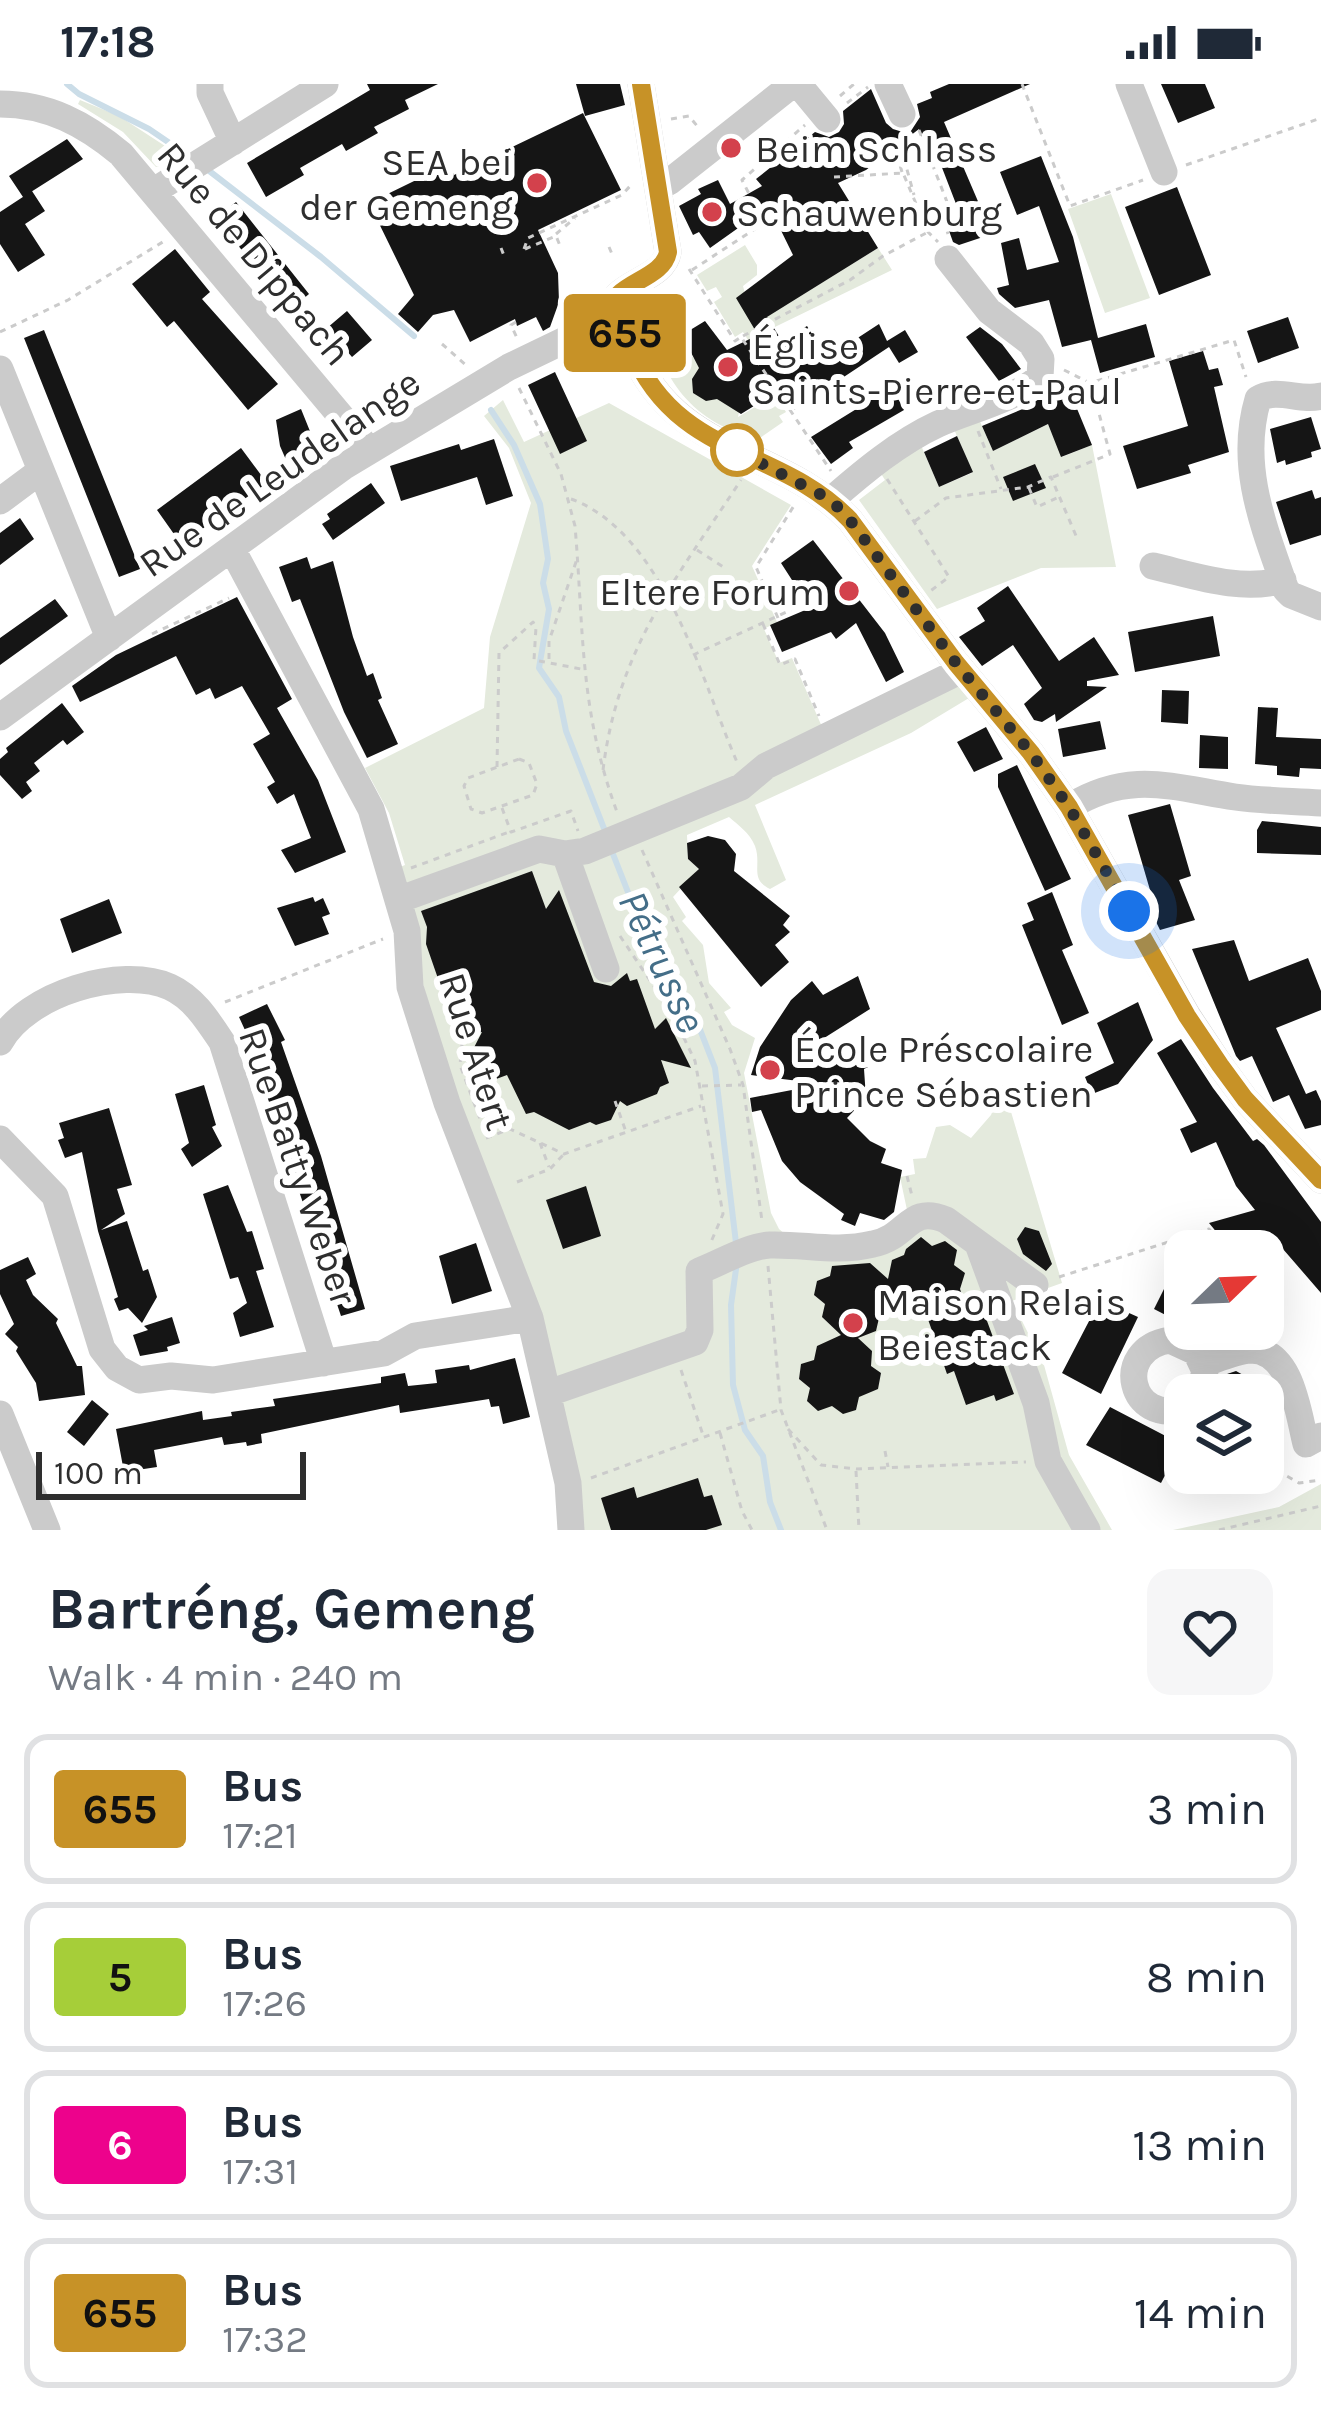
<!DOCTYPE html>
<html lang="en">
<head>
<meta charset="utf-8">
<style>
	body { margin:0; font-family:Karla,sans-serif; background:#f6f6f7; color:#1f2937; height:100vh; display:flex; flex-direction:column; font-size:45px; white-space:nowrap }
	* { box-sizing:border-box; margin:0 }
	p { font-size:39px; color:#747a83 }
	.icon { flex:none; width:66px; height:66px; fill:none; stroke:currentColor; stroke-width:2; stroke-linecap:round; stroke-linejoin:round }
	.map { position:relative; height:1446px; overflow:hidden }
	.details { display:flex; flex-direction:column; background:#fff; flex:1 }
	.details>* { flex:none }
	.badge { padding:0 24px; border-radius:9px; font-size:42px; line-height:78px }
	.needle { width:78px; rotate:67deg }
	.controls { position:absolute; left:1164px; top:1146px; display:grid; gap:24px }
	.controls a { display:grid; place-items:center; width:120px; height:120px; border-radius:24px; background:#fff; box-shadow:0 12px 48px #0002; font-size:60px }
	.scale { position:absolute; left:36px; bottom:30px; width:270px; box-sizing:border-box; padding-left:12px; border:6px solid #2e2e2e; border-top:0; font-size:33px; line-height:42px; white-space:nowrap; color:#2e2e2e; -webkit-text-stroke:9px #fff; paint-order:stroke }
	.you { position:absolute; width:60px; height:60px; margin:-30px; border:9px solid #fff; border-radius:50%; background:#1a73e8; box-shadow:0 0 0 18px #1a73e833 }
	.map>.badge { position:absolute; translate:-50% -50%; box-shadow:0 0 0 6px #fff }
	.round { display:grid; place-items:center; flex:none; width:126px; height:126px; border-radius:24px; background:#f6f6f7 }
	.summary { display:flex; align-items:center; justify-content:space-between; height:204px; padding:0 48px }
	h1 { font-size:57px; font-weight:700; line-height:90px }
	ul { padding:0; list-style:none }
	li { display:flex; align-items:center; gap:36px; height:150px; margin:0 24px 18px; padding:0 24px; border:6px solid #e0e1e3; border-radius:24px }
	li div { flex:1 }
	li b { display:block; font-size:45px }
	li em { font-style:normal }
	li .badge { min-width:132px; font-weight:700; text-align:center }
	.status { display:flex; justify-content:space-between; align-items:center; height:84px; padding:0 60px; background:#fff; direction:ltr }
	.status svg { height:33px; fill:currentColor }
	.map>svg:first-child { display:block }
	.green { fill:#e4eadd }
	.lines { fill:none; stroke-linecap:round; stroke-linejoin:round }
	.stream { stroke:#cbdde8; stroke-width:6 }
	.building { fill:#151515 }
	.path { stroke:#cbcbcb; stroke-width:3; stroke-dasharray:6 6; stroke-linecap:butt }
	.minor { stroke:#cbcbcb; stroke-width:27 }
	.line-casing { stroke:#fff; stroke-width:27 }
	.line { stroke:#c79227; stroke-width:18 }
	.walk { stroke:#2e2e2e; stroke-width:12; stroke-dasharray:0 21.6 }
	.poi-dot { fill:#d3414c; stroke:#fff; stroke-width:4.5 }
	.stop-dot { fill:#fff; stroke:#c79227; stroke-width:6 }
	.labels { text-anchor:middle; stroke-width:12; stroke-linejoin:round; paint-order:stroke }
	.poi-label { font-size:39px; fill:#2e2e2e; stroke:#fff; text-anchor:start }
	.street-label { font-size:39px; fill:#2e2e2e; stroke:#fff }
	.water-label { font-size:42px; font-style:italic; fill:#446e88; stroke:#fff }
</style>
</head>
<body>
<div class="status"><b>17:18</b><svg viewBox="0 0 49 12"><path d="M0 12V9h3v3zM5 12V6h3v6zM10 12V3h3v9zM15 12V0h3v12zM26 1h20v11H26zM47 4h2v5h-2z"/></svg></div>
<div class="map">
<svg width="1321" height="1446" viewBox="0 0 1321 1446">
	<rect width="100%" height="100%" fill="#fff"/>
	<!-- green -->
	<path class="green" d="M80,16L119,32L182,73L167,83H156L123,48L78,20Z
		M1111,110L1150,214L1105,229L1068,125Z
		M745,161L757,181V191L743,202L753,241L878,164L892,186L748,256L743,248L735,253L714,218L722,213L716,203L707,207L697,191Z
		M658,214L694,270L692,272L739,328L738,333L755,323L754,317L774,309L786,328L779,332L783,338L757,356C685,334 661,293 645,222Z
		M503,316L524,358L609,319L791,421L752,482L777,538L764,545L779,579L792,574L826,652L950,592L969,614L911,649L755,721L786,796L770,805C749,795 762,781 755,762C749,748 739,742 729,733L687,751L688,775L699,785L673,813L686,833L682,837L703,861L709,899L731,924L724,928L732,941L755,954L744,989L771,1129L779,1145L793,1157L877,1153L907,1126L900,1093L915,1090L913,1075L926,1074L936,1043L950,1041L971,1054L991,1031L1003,1001L1062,1199L1012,1217L1044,1281L1069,1371L1112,1446H571L568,1399L390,787L405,781L389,729L365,684L484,624L490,553L531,419L509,364L484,332Z
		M978,333L993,367L1048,340L1062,373L1092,361L1116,483L1041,484L937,525L859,416L885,396L880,388L920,359L939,403L972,389L954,345Z
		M1321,1400V1446H1173L1279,1423Z"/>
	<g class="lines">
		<!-- stream -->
		<path class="stream" d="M67,0L79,10L149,45L193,75
			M208,86L321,173L414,252
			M491,326L514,361L540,420L548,475L543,499L549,525L539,584L559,613L566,647L605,747
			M611,765L637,831L699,943L715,984L736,1159
			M737,1178L731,1221L733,1301L745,1346L763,1372L770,1418L781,1446"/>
	</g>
	<!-- building -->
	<path class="building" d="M367,0H438L405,16L409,25L374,43L378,49L346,67L342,60L300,84L304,91L266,113L247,79L370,6Z
		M576,0H620L625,21L585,32Z
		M949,0H1030L944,38L992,150L959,161L953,158L948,144L963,138L929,50L922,53L919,45L866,86L838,99L878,164L767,233L782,257L807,242L827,274L879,240L887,257L905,246L918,268L899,279L889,263L794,326L780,306L741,330L717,315L706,317L693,309L692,295L699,284L682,251L705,237L727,266L758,251L736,214L793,171L768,120L738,137L741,142L710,164L699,148L693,151L679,122L701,110L698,105L718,96L730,120L762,102L756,95L815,48L829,53L839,48L844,40L843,27L871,5L886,39L893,45L909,50L920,33L917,20L932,14L930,8Z
		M1161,0H1205L1215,24L1178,39Z
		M583,29L621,106L538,146L558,189L559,218L550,243L543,247L536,233L517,242L515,235L470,258L454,226L433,231L418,248L398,230L414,211L369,119L449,80L454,91Z
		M67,55L83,75L23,113L9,92Z
		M1041,72L1073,153L1098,254L1146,240L1155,273L1100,289L1091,256L1062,263L1049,216L1015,224L999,210L997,204L1009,201L1001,159L1019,154L1027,186L1059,178L1039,122L1017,131L1000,88Z
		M1177,103L1211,191L1159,211L1125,123Z
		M32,107L45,127L25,140L45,171L18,188L0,160V128Z
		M236,118L309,210L290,226L216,134Z
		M175,165L210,208L202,215L278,300L248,326L174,237L167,243L132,200Z
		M347,227L372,256L352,273L327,244Z
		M1288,233L1299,264L1258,279L1247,247Z
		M980,243L1002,260L1021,285L999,297L966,253Z
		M44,246L140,485L119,493L24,254Z
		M1203,267L1209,286L1218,284L1223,301L1214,303L1229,368L1188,381L1191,389L1137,405L1123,362L1188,342L1169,277Z
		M555,288L587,357L560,370L528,301Z
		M1066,298L1092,361L1061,373L1048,340L993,367L982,342L1025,324Z
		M892,303L904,326L849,358L853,364L831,380L811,353Z
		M301,325L320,372L290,385L280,362L276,336Z
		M1311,333L1321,365L1311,368L1312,373L1286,381L1285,376L1277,379L1270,345Z
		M957,352L973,388L939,403L924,368Z
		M494,355L513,412L486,421L477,393L401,417L390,382L459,360L461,366Z
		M241,364L267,399L181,460L157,426Z
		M1035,380L1046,404L1013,417L1003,393Z
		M371,399L385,419L333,456L322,440L330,435L327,430Z
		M1312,406L1315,415L1321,413V451L1290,461L1276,418Z
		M20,434L34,455L0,481V449Z
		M813,456L885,549L904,588L886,598L856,539L836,555L831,548L782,568L770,541L810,524L781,479Z
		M307,473L311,485L333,477L353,553L367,592L373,589L382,614L378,616L398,660L367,674L344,628L300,515L292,518L279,483Z
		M1008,502L1059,577L1094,553L1119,591L1087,597V602L1107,603L1056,638L1055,630L1042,638L1034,636L1024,620L1042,604L1013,561L982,582L959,553L985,537L977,524Z
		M237,513L292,615L277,624L318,696L346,768L295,789L281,766L311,754L294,710L277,720L267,703L275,698L253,660L270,650L242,602L215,615L210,604L196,611L176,572L80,618L72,602L116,571Z
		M55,515L68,532L0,581V554Z
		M1213,532L1220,572L1135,588L1128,548Z
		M1162,606L1189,607L1188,640L1161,638Z
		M62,619L84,648L67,661L63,656L34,679L40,687L26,698L32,707L22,715L0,691V675L8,668L6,664Z
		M1258,623L1278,624L1276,653L1321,655V685L1300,684L1299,693L1277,691V682L1255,680Z
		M1100,637L1106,665L1063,673L1058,645Z
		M986,643L1003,675L974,688L957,658Z
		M1200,651L1228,653V685L1199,684Z
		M1017,681L1071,795L1045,807L998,703V690Z
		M1170,720L1191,792L1179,796L1195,836L1160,846L1142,809L1150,806L1128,731Z
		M1262,737L1321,743V771L1257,769V746Z
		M708,752L725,756L736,770L734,787L790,832L783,841L790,848L775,861L789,878L761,903L679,803L699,785L688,775L687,759Z
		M532,787L546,825L559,806L594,898L611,902L627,889L630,897L637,895L655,945L666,934L691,984L661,976L669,999L660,1003L657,1010L627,1022L620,1017L611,1036L596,1041L590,1038L569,1046L534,1028L526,1030L507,991L480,1001L475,987L465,981L482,948L459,955L426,860L427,843L421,827Z
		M1052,808L1073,861L1062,866L1089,929L1062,941L1022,841L1034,836L1027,819Z
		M313,813L315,818L323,814L330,830L322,833L329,850L295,862L277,824Z
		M109,815L122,849L72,869L60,835Z
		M1234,856L1249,897L1308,874L1321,907V926L1276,944L1306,1010L1316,1006L1321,1017V1041L1305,1045L1289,1011L1273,1018L1252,972L1240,977L1236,972L1192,865Z
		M858,892L870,925L821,956L854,968L868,983L864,985L866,1014L847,1034L870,1057L886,1065L881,1079L902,1086L894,1128L884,1136L860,1129L855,1142L841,1136L844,1130L800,1098L782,1077L761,1026L752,1028L750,1014L823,1000L751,991L760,963L791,916L812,897L823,911Z
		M1138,918L1153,956L1118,1000L1092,1010L1085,993L1114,979L1097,939Z
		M267,920L285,956L281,958L321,1072L365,1225L341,1232L264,1003L265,990L239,933Z
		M1181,955L1213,1004L1253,1057L1257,1055L1264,1061L1321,1138V1209L1270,1150L1247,1167H1232L1209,1139L1255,1126L1236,1102L1216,1058L1191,1069L1180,1045L1197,1038L1157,969Z
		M204,1001L216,1041L212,1043L222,1062L192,1083L181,1065L189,1059L175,1010Z
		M109,1024L132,1101L117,1105L125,1130L101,1146L127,1137L143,1187L148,1185L157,1213L142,1239L128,1224L119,1227L114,1215L118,1213L98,1147L82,1068L65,1074L58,1056L64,1054L59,1039Z
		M228,1101L247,1148L252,1147L264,1185L256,1187L274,1243L240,1253L233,1229L247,1219L238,1193L230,1195L203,1110Z
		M586,1102L601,1152L563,1165L546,1116Z
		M1025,1143L1039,1147L1052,1180L1046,1187L1023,1170L1017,1155Z
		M921,1153L932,1162L945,1157L957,1166L954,1181L965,1189L960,1205L966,1222L980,1218L1014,1310L996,1317L994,1311L966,1321L954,1287L947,1290L922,1218L910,1222L897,1214L892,1229L879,1234L876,1247L858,1254L872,1267L871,1282L881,1289L878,1305L859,1313L856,1326L843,1330L832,1322L818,1327L807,1317L810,1304L799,1295L801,1280L814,1276L817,1262L841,1251L822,1233L825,1220L814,1211L817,1197L830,1192L832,1182L870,1179L888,1195L892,1176L904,1171L906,1165Z
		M476,1159L492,1207L452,1220L439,1172Z
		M28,1173L36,1190L26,1196L33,1211L58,1235L56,1239L77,1282H82L85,1311L39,1317L36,1299L16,1267L18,1263L5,1250L14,1240L0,1210V1186Z
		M1172,1189L1185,1196V1241L1154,1225Z
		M1100,1216L1138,1233L1101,1310L1062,1289Z
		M172,1233L180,1259L167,1263L168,1267L140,1272L133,1251L148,1246L144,1242Z
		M515,1274L530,1333L503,1340L499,1322L491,1323L489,1315L400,1329L399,1321L261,1350L262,1359L247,1362L246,1358L224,1361L222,1353L154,1366L157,1383L124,1388L116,1345L202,1327L203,1336L232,1332L231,1328L275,1322L273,1315L381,1299V1293L405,1289L408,1302L437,1299L435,1286L469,1281L470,1286Z
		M1236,1287L1274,1308L1275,1311H1218L1227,1290Z
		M92,1316L109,1330L84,1362L67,1348Z
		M1110,1323L1181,1360L1161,1399L1086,1361Z
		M698,1394L704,1413L712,1411L722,1441L706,1446H611L601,1414L634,1403L637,1414Z"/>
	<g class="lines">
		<!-- path -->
		<path class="path" d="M1022,0L1070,122L1143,96
			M840,12L854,0
			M847,19L868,3
			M671,35L689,32L698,43
			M919,46L949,123L945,140L948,150
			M1186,81L1321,34
			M902,88L894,62L900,60L914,111
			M834,93L903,89L928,148L938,158
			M556,150L575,134
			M609,163L612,170
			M501,164L505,174
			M524,165L528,154L622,111L631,101
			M525,165L556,152L561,164
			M689,185L735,257L741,253L831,387
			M692,186L764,139L742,96L805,41
			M516,238L511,241L518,256
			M0,248L68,216L166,156
			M743,252L850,196L883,172L928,148
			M442,260L467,282
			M1064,286L1090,299L1234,256L1246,293
			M519,304L561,390L575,442C584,548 579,624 617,728
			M978,347L1001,405
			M1053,393L1110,370L1091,300
			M887,395L949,493L929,508
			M1029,404L1037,423L1059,413
			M571,415C664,449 701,595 737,678
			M915,437L946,414L1028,403L1051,393L1077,454
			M697,466L725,484
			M778,534L756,483L795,420
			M763,540L780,581L795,575L819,632
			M152,550L229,514
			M693,571L806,519
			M549,575V557L577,475
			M519,675L529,679L537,700L533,711L482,729L471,725L464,702L468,694Z
			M497,683L499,569L533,538L536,543L534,576L581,585
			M603,686C618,564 676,495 741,396
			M502,724L511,748L571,727L578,747
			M642,766L730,965L743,1001L762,1137
			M411,784L509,748
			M620,852L672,929L695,977L723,1130L711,1158
			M225,918L383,855
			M462,960L460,981L486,1051
			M492,996L509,1043
			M702,1002L741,1001
			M615,1017L626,1048
			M486,1054L510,1045L564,1070L701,1022
			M540,1059L549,1083
			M907,1092L912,1112
			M517,1098L550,1085L563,1071
			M768,1182L781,1326L827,1446
			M1059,1193L1209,1145L1227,1167
			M1263,1213L1270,1221L1278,1249
			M681,1286L703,1351
			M1276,1332L1265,1355L1273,1384L1299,1399L1321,1396
			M788,1345L821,1381L856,1385L1026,1378
			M720,1349L742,1427L752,1446
			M885,1367L888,1383
			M856,1387L859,1446
			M591,1394L779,1326
			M1219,1446L1321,1422"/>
		<!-- minor -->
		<path class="minor" d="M210,0V9L233,58
			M641,0L668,168C665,190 633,196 618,211C617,232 623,245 631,264C677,375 779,361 850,436L956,579L1031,669L1069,723L1187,931L1220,981L1245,1015L1321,1096
			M798,0L827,35
			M888,0L902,30
			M1129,0L1164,88
			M0,20C48,20 85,40 121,70L370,367
			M669,98L793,0
			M154,107L325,0
			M0,285L109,554
			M1321,312C1300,318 1278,303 1258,315C1238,382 1264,443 1286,506L1291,511L1321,523
			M831,416C863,388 899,358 938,340C972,325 1012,317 1040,293L1041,275L1031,259L989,227L948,175
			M0,417L39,388
			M232,465L371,725L407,847L410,903L447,1019L530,1234L568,1399L571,1446
			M1153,482C1196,492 1240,508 1283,496
			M0,633L343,383L509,283L617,231
			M1069,723C1129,686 1171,703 1235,713C1263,717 1293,717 1321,719
			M565,770L606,885
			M398,816L539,765L565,770L585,767L741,703L766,682L962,586
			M0,958C26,910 121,881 170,903C194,914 208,937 222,958L324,1279
			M0,1055L55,1112L102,1265L117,1284L139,1296L171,1292L213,1296L384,1269L415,1252L530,1234
			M978,1160L1036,1319L1048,1377L1087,1446
			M1203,1280C1218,1275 1235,1267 1250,1266C1292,1265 1298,1329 1306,1360L1321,1352
			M549,1309L695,1258L700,1246L699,1187C720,1179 748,1162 770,1161C807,1160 835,1169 873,1160C909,1153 908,1120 946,1136L1035,1201
			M1185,1324C1130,1343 1111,1265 1170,1256L1196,1268L1205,1287L1199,1311
			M0,1330L47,1446"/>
	</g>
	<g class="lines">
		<!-- line casing -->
		<g class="line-casing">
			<path id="line" d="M641,0L668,168C664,190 633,196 618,211C617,232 623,245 631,264C677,376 779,361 850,436L956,579L1031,669L1069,723L1187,932L1220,981L1245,1015L1321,1096"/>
		</g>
		<!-- line -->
		<use href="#line" class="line"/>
		<!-- walk -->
		<path class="walk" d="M737,366L721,358L831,416L850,436L956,579L1031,669L1069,723L1129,827"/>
	</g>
	<!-- markers -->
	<g class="poi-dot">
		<circle cx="731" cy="64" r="12"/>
		<circle cx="537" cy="99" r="12"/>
		<circle cx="712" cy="128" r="12"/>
		<circle cx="728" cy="283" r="12"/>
		<circle cx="849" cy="507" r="12"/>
		<circle cx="770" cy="986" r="12"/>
		<circle cx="853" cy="1239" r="12"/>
	</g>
	<circle class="stop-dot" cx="737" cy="366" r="24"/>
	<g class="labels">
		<!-- poi labels -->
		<g class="poi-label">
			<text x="755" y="78">Beim Schlass</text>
			<text x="513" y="91" text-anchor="end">SEA bei<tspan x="513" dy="45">der Gemeng</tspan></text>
			<text x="736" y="142">Schauwenburg</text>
			<text x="752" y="275">Église<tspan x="752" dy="45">Saints-Pierre-et-Paul</tspan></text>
			<text x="825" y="521" text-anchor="end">Eltere Forum</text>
			<text x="794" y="978">École Préscolaire<tspan x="794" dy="45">Prince Sébastien</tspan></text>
			<text x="877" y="1231">Maison Relais<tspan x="877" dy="45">Beiestack</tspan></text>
		</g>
		<!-- street labels -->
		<g class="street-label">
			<text transform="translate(255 169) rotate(50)" y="14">Rue de Dippach</text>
			<text transform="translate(279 388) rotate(-35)" y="14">Rue de Leudelange</text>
			<text transform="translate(477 967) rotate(72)" y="14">Rue Atert</text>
			<text transform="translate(299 1082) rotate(71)" y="14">Rue Batty Weber</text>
		</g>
		<!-- water labels -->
		<g class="water-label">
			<text transform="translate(663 877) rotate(65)" y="15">Pétrusse</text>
		</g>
	</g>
</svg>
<div class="controls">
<a><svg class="needle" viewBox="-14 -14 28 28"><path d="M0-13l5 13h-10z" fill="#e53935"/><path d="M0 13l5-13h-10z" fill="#747a83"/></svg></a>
<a><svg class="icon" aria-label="layers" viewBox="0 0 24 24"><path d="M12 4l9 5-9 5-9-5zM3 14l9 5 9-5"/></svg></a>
</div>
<div class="scale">100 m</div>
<div class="you" style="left:1129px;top:827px"></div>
<b class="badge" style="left:625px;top:249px;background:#c79227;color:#111">655</b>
</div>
<section class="details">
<div class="summary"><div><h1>Bartréng, Gemeng</h1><p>Walk · 4 min · 240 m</p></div><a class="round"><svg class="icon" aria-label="heart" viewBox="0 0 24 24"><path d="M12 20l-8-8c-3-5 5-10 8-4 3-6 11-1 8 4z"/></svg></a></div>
<ul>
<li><span class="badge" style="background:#c79227;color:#111">655</span><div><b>Bus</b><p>17:21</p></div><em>3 min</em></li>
<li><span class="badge" style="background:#a6ce39;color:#111">5</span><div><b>Bus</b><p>17:26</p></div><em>8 min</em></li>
<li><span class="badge" style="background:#ed028c;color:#fff">6</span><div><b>Bus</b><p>17:31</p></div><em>13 min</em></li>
<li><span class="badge" style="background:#c79227;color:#111">655</span><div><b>Bus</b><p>17:32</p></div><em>14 min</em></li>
</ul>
</section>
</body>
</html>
